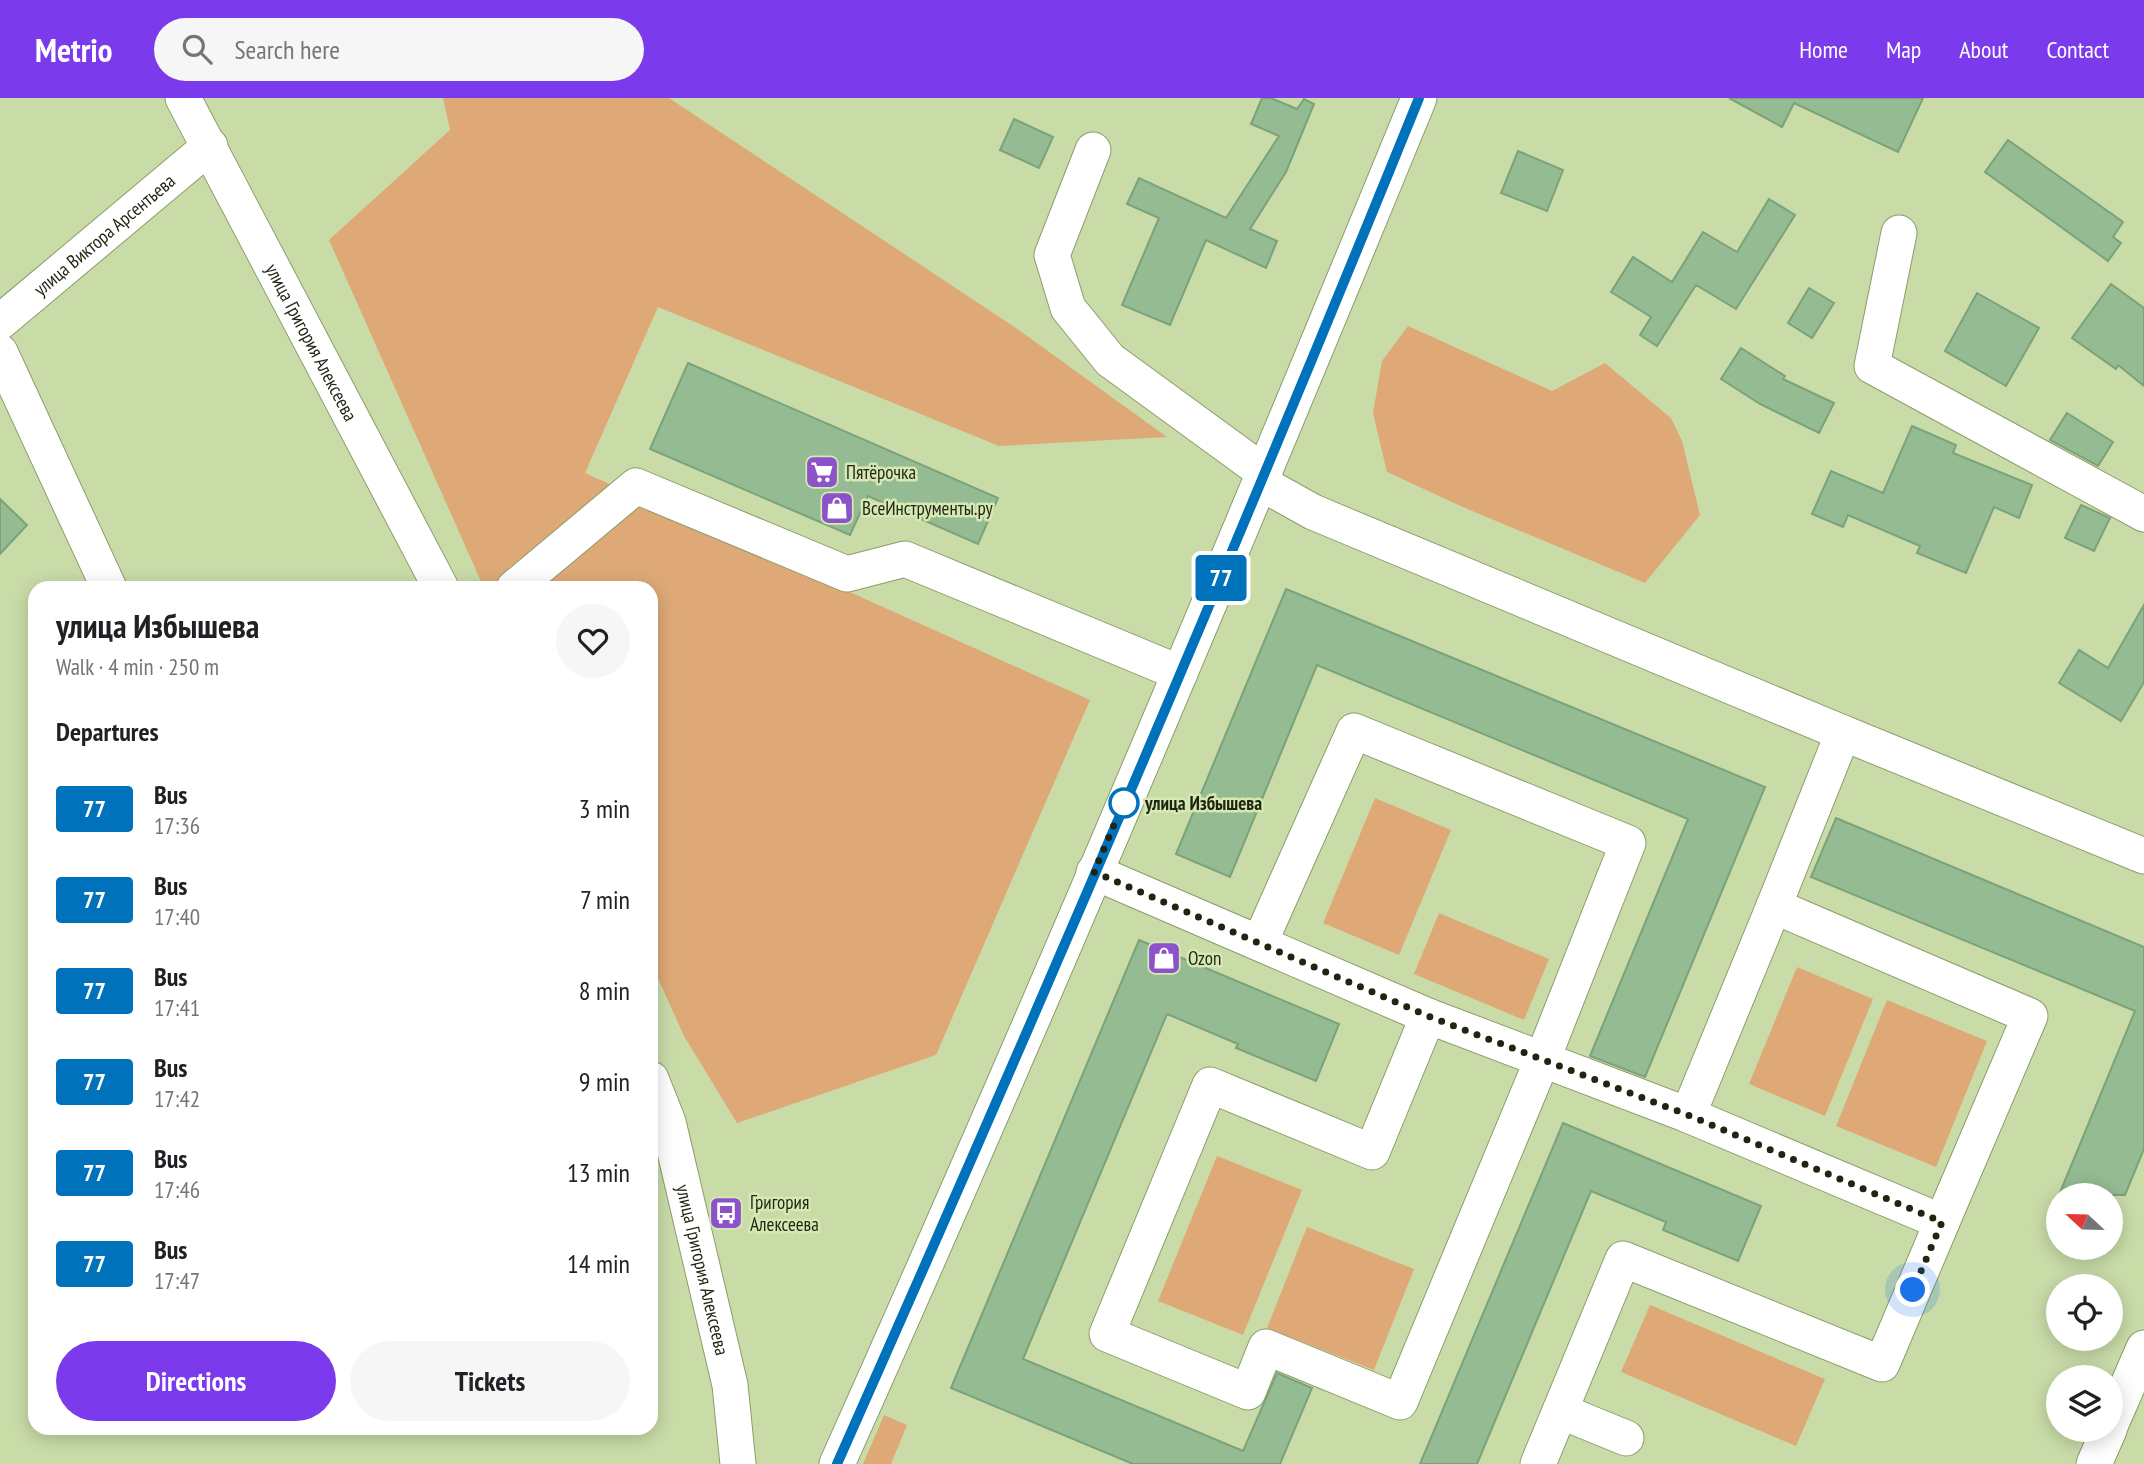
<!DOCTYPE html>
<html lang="en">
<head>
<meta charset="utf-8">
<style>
	body { margin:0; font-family:"PT Sans Narrow",sans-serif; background:#f6f6f6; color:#202124; height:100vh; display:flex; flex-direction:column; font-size:26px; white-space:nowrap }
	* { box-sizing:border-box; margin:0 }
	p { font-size:23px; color:#757577 }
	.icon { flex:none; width:38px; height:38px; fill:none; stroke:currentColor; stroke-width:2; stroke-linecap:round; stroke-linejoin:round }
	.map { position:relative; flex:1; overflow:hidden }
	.drawer { position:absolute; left:28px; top:483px; width:630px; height:854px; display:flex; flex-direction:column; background:#fff; border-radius:21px; box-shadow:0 4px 18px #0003 }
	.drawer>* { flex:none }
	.badge { padding:0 14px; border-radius:5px; font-size:24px; line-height:46px }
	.needle { width:46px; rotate:292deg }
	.controls { position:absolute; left:2046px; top:1085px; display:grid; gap:14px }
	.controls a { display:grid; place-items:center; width:77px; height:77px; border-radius:50%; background:#fff; box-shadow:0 4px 18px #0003; font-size:35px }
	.you { position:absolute; width:35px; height:35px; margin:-18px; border:5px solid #fff; border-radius:50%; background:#1a73e8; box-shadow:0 0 0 10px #1a73e833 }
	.map>.badge { position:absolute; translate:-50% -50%; box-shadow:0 0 0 4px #fff }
	h2 { padding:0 28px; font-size:26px; line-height:63px }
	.round { display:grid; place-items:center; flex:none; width:74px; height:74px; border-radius:37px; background:#f6f6f6 }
	.overview { display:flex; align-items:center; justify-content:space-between; height:119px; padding:0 28px }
	h1 { font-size:33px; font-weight:800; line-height:52px }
	.button { display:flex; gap:14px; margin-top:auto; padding:14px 28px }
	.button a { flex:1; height:80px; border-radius:42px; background:#7c3aed; color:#fff; font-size:28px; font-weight:800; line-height:80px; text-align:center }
	.button a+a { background:#f6f6f6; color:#202124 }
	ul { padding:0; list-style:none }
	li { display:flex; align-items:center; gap:21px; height:91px; padding:0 28px }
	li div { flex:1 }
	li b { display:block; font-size:26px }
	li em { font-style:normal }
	li .badge { min-width:77px; font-weight:700; text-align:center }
	header { display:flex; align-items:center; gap:42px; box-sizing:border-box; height:98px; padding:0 35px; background:#7c3aed; color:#fff }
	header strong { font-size:33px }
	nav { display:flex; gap:38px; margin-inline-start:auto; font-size:24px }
	.search { width:490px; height:63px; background:#f6f6f6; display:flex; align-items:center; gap:18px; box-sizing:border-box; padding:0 24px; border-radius:38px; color:#757577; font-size:26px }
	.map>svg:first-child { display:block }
	.green { fill:#dea977 }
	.building { fill:#94bb92; stroke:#7ba27a; stroke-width:2 }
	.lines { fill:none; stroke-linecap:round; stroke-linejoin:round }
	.minor-casing { stroke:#8b9d6b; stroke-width:37 }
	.minor { stroke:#fff; stroke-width:35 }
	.line-casing { stroke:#fff; stroke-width:16 }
	.line { stroke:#0072bc; stroke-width:10 }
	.walk { stroke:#1f2511; stroke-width:7; stroke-dasharray:0 12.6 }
	.stop-dot { fill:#fff; stroke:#0072bc; stroke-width:3.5 }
	.labels { text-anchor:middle; stroke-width:5; stroke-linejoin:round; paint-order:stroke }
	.street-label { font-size:19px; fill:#1f2511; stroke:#d6e9b5 }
	.poi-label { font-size:19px; fill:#1f2511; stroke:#d6e9b5; text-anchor:start }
	.stop-label { font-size:19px; font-weight:bold; fill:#1f2511; stroke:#d6e9b5; text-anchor:start }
</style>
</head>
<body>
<header>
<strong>Metrio</strong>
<div class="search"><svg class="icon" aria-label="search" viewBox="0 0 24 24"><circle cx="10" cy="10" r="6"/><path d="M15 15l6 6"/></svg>Search here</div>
<nav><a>Home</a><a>Map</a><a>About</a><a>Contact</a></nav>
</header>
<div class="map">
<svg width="2144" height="1366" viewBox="0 0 2144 1366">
	<rect width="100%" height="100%" fill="#c9dca8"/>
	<!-- green -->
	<path class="green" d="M443,0H669L1016,230L1167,339L999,348L658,209L585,375L1090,602L936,957L737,1025L684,938L651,865V490H484L329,142L450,32Z
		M1408,228L1552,293L1605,265L1671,320L1682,343L1700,417L1645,485L1465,410L1387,374L1373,315L1382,263Z
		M1375,700L1451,732L1399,857L1323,825Z
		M1439,815L1549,861L1524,922L1414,876Z
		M1797,869L1873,901L1825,1018L1749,986Z
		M1887,902L1987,943L1936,1069L1836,1028Z
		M1217,1058L1302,1092L1243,1237L1158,1203Z
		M1307,1129L1414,1171L1374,1272L1267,1230Z
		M1650,1207L1825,1281L1796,1348L1621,1274Z
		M884,1317L907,1327L891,1366H863Z"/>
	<!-- building -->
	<path class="building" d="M1262,0H1271L1297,11L1304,1L1314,6L1286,74L1250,131L1277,143L1266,170L1206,142L1170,227L1122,207L1159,120L1127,106L1139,80L1226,120L1279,38L1251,26Z
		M1729,0H1923L1898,54L1794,5L1782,29Z
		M1014,21L1053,39L1039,70L1000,52Z
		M2008,42L2123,124L2113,139L2121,145L2108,163L1985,74Z
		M1518,53L1563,72L1547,113L1501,95Z
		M1769,101L1795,117L1736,211L1696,187L1657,248L1640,237L1651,219L1611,194L1633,159L1672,184L1703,134L1737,154Z
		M2111,186L2144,210V288L2118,267L2116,271L2072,240Z
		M1809,190L1834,205L1812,240L1788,225Z
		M1977,195L2039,230L2006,288L1945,253Z
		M1741,250L1785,278L1783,281L1834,305L1819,335L1760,306L1721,281Z
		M688,265L998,400L978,446L868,398L850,437L650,351Z
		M2067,315L2113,344L2098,368L2050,342Z
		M1912,328L1956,347L1953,355L2032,387L2019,420L1994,409L1966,475L1917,455L1920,448L1848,417L1843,429L1812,416L1831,373L1883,395Z
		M0,401L27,427L0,456Z
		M2081,407L2110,420L2094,453L2065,440Z
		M1286,491L1765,689L1645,979L1590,958L1688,721L1317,567L1230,779L1176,756Z
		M2144,507V584L2121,623L2059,585L2079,552L2108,570Z
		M1836,720L2144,849V1051L2125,1097H2059L2135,913L1811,779Z
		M1139,842L1339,926L1316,983L1236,950L1238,946L1167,916L1023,1261L1243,1353L1277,1275L1312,1290L1280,1366H1133L951,1290Z
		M1563,1025L1761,1108L1738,1163L1663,1132L1666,1124L1591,1093L1477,1366H1420Z"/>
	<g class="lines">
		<!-- minor casing -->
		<g class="minor-casing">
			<g id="minor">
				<path id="s1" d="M183,0L441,490"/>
				<path d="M1093,52L1052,157L1068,210L1110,262L1265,375"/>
				<path d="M1899,135L1872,268L2144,416"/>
				<path id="s2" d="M0,224L210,48"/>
				<path d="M0,254L109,490"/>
				<path d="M1261,385L1313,414L1843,635"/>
				<path d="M514,490L636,388L847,476L905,461L1180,575"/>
				<path d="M1094,774L1428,918L1688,1017L1942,1124L1882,1266L1623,1161L1538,1366"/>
				<path d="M1260,844L1354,633L1628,745L1543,960L1400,1304L1266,1249L1248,1294L1107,1236L1210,987L1372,1054L1428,918"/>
				<path id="s3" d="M651,981L668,1024L730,1287L738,1366"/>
				<path d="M1688,1017L1774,808"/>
				<path d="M1942,1124L2030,918L1774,808L1843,635L2144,758"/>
				<path d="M1560,1313L1626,1340"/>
				<path d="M2110,1328L2144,1250"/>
				<path d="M837,1366C1039,915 1231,458 1419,0"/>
				<path d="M2094,1366L2109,1332"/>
			</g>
		</g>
		<!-- minor -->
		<use href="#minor" class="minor"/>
	</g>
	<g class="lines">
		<!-- line casing -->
		<g class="line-casing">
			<path id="line" d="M837,1366C1038,914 1233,459 1419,0"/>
		</g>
		<!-- line -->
		<use href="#line" class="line"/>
		<!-- walk -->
		<path class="walk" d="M1124,705L1126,699L1094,774L1428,918L1688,1017L1942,1124L1913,1192"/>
	</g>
	<!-- icons -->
	<defs>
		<g id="supermarket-square" transform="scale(1.75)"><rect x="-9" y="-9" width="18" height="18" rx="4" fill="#8c52c9" stroke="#d6e9b5"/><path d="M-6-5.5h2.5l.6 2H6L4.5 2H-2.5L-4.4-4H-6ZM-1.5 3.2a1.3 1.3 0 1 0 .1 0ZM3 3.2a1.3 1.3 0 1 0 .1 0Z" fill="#fff"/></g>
		<g id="shop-square" transform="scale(1.75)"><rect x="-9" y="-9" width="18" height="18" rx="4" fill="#8c52c9" stroke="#d6e9b5"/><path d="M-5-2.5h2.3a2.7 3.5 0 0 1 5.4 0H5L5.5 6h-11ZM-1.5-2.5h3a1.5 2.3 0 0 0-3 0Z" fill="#fff"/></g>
		<g id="bus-square" transform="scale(1.75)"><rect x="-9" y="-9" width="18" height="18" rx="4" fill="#8c52c9" stroke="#d6e9b5"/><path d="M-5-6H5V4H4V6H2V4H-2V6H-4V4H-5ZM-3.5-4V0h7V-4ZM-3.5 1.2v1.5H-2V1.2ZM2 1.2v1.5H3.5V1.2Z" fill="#fff"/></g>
	</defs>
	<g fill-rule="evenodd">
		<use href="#supermarket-square" x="822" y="374"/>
		<use href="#shop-square" x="837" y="410"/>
		<use href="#shop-square" x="1164" y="860"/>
		<use href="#bus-square" x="726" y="1115"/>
	</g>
	<!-- markers -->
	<circle class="stop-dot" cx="1124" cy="705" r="14"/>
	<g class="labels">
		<!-- street labels -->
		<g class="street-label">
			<text dy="7" stroke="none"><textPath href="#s2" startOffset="136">улица Виктора Арсентьева</textPath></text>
			<text dy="7" stroke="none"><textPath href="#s1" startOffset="276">улица Григория Алексеева</textPath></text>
			<text dy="7" stroke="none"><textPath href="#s3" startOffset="198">улица Григория Алексеева</textPath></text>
		</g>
		<!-- poi labels -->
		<g class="poi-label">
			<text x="846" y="381">Пятёрочка</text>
			<text x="862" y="417">ВсеИнструменты.ру</text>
			<text x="1188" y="867">Ozon</text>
			<text x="750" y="1111">Григория<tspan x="750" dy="22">Алексеева</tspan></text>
		</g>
		<!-- stop labels -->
		<g class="stop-label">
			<text x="1145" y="712">улица Избышева</text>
		</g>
	</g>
</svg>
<div class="controls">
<a><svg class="needle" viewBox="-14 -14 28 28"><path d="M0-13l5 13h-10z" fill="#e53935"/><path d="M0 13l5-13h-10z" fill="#757577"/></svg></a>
<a><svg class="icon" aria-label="locate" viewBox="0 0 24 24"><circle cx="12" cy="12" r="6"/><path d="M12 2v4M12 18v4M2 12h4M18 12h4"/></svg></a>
<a><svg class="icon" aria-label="layers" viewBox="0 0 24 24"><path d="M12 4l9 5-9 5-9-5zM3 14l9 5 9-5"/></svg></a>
</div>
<div class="you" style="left:1913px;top:1192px"></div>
<b class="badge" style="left:1221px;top:480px;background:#0072bc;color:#fff">77</b>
<section class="drawer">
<div class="overview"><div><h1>улица Избышева</h1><p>Walk · 4 min · 250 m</p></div><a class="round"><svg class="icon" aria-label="heart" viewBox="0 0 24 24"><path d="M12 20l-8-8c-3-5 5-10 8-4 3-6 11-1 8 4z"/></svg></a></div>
<h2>Departures</h2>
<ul>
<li><span class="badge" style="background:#0072bc;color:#fff">77</span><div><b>Bus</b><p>17:36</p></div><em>3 min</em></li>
<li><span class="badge" style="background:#0072bc;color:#fff">77</span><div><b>Bus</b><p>17:40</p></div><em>7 min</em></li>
<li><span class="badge" style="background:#0072bc;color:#fff">77</span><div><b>Bus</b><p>17:41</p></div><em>8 min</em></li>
<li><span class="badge" style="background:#0072bc;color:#fff">77</span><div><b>Bus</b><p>17:42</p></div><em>9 min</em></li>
<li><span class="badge" style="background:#0072bc;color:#fff">77</span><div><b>Bus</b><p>17:46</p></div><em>13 min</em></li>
<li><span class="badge" style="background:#0072bc;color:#fff">77</span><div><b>Bus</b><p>17:47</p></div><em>14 min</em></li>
</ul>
<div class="button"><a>Directions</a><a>Tickets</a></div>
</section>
</div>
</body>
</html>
